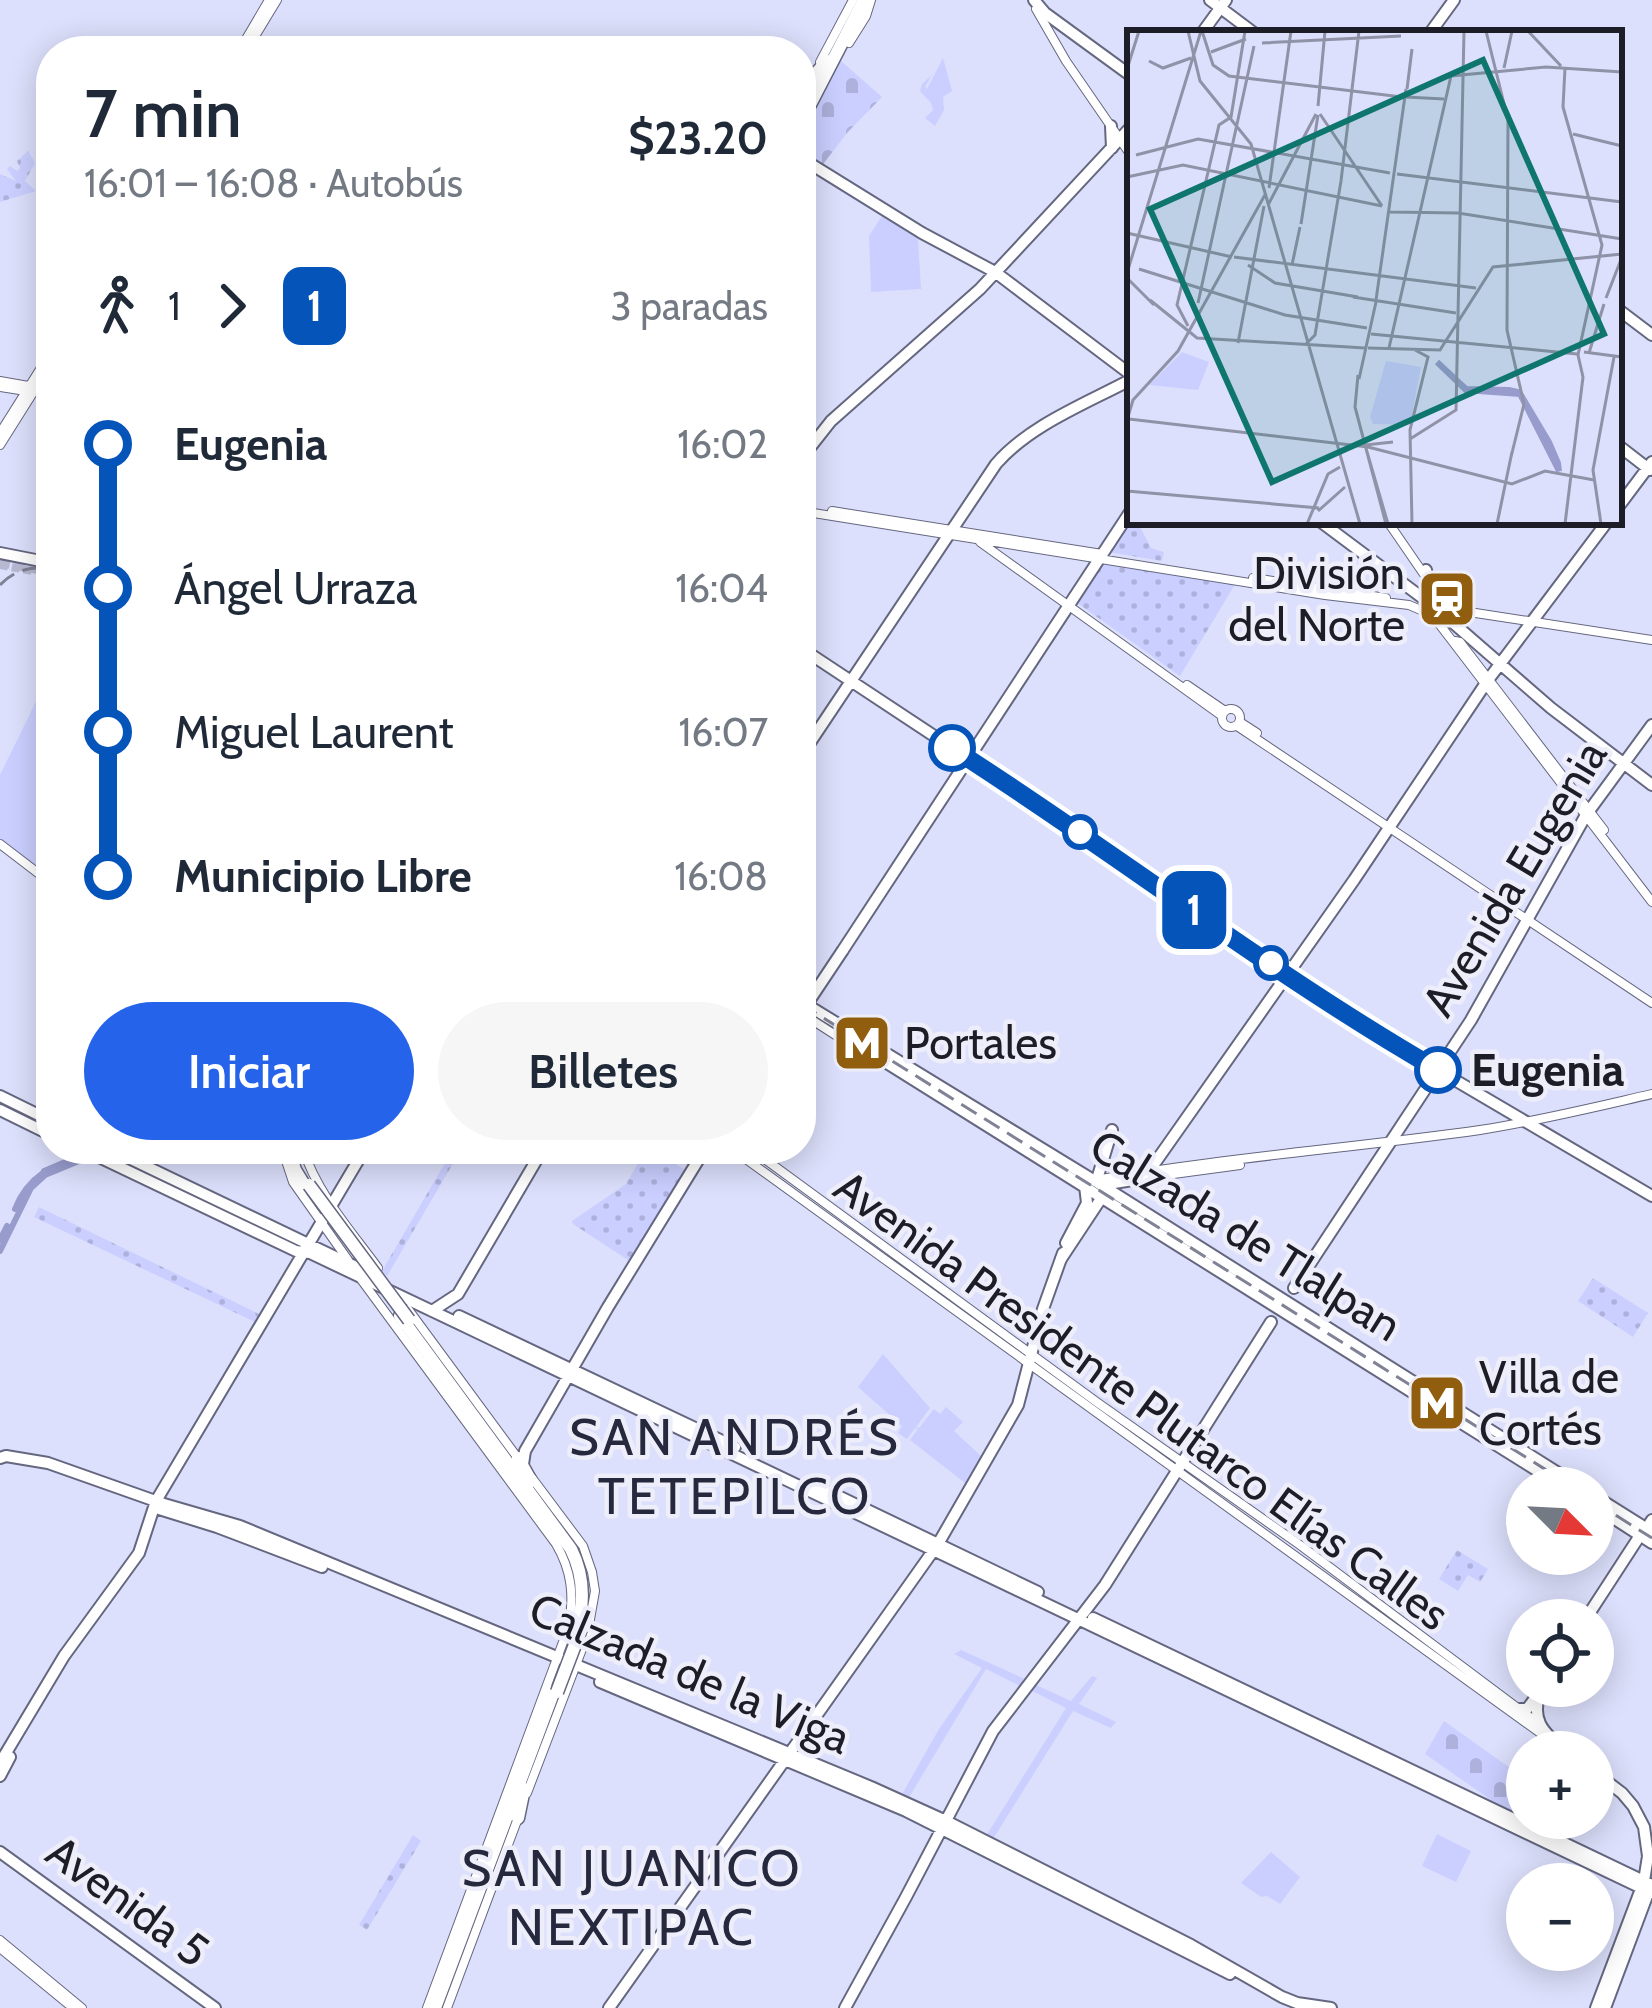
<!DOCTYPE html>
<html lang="es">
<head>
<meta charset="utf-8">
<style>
	body { margin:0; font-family:Cabin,sans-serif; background:#f6f6f7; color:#1f2937; height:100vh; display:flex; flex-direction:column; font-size:45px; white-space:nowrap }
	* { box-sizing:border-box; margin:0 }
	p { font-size:39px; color:#747a83 }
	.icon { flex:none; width:66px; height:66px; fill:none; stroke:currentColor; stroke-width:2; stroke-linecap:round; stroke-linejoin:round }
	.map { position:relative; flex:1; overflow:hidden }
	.sheet { position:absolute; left:36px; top:36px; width:780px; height:1128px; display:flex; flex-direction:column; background:#fff; border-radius:48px; box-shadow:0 6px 30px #0003 }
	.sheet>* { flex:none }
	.badge { padding:0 24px; border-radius:18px; font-size:42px; line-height:78px }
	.needle { width:78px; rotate:114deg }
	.tools { position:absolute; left:1506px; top:1467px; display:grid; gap:24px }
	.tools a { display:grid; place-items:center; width:108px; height:108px; border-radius:50%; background:#fff; box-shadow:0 6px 30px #0003; font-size:60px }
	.map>.badge { position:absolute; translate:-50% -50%; box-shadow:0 0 0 6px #fff }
	.legs { display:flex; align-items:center; gap:18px; height:132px; padding:0 48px; font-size:39px }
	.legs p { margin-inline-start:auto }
	.summary { display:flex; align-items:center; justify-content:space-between; height:204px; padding:0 48px }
	h1 { font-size:66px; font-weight:600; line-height:90px }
	.cta { display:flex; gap:24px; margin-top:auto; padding:24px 48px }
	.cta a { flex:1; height:138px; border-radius:72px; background:#2563eb; color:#fff; font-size:48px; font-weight:600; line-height:138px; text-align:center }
	.cta a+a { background:#f6f6f7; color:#1f2937 }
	ul { padding:0 48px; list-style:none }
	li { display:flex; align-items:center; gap:42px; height:144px; font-size:45px }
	li i { display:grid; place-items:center; width:18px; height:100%; margin:0 15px; background:currentColor }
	li i::after { content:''; width:30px; height:30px; margin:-15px; border:9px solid; border-radius:50%; background:#fff }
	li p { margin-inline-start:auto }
	li:first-child i { background:linear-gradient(#0000 50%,currentColor 0) }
	li:last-child i { background:linear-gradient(currentColor 50%,#0000 0) }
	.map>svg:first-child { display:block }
	.green { fill:#cacfff }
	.cemetery { fill:url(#cemetery-stones) }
	.park { fill:url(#park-dots) }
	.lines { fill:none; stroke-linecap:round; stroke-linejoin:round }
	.canal { stroke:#989ccc; stroke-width:6 }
	.secondary-tunnel { stroke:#b6b9d1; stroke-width:8; stroke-dasharray:8 4; stroke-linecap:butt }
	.trunk-tunnel { stroke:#b6b9d1; stroke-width:10; stroke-dasharray:10 5; stroke-linecap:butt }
	.secondary-casing { stroke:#656780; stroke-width:10 }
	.primary-casing { stroke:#656780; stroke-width:14 }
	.trunk-casing { stroke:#656780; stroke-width:14 }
	.motorway-casing { stroke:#656780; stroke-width:15 }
	.secondary { stroke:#fff; stroke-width:8 }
	.primary { stroke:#fff; stroke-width:10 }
	.trunk { stroke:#fff; stroke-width:10 }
	.motorway { stroke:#fff; stroke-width:12 }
	.rail { stroke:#808295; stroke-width:3; stroke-dasharray:18 9; stroke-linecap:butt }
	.primary-bridge-casing { stroke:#656780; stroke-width:14; stroke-linecap:butt }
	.motorway-bridge-casing { stroke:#656780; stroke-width:15; stroke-linecap:butt }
	.primary-bridge { stroke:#fff; stroke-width:10 }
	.motorway-bridge { stroke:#fff; stroke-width:12 }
	.line-1-casing { stroke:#fff; stroke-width:27 }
	.line-1 { stroke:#0554ba; stroke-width:18 }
	.stop-1-dot { fill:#fff; stroke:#0554ba; stroke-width:6 }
	.labels { text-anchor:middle; stroke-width:9; stroke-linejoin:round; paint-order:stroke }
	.poi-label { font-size:45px; fill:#1c1d27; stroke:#edeefa; text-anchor:start }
	.street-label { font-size:45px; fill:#1c1d27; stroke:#edeefa }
	.stop-label { font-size:45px; font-weight:bold; fill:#1c1d27; stroke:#edeefa; text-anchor:start }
	.quarter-label { font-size:51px; letter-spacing:3px; fill:#26283d; stroke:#edeefa }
	.inset-river { fill:none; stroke:#989ccc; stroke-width:6 }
	.inset-road { fill:none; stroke:#9092a7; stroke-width:3 }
	.view { fill:#0f766e; fill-opacity:0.15; stroke:#0f766e; stroke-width:6 }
	.inset-edge { fill:none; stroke:#1c1d27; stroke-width:6 }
</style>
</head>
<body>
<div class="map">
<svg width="1652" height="2008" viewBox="0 0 1652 2008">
	<defs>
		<pattern id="cemetery-stones" width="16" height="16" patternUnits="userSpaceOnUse" patternTransform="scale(3)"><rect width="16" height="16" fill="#cacfff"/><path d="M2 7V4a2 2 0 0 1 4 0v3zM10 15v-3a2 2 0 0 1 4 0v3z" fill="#adb1db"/></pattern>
		<pattern id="park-dots" width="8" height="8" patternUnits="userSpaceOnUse" patternTransform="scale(3)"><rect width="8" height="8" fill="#cacfff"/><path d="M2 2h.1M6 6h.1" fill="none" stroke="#adb1db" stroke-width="1.8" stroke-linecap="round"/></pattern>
	</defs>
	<rect width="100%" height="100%" fill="#dde0fc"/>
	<!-- green -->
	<path class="green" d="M943,58L952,91L943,97L944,110L935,126L925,118L933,110L931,103L920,91L922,84L932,75L925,87L927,89Z
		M882,216L918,239L921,289L871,292L869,236Z
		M51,671V879L0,840V775Z
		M883,1354L930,1408L916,1427L919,1428L934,1409L940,1414L946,1407L963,1422L954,1431L981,1456L965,1483L910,1440L918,1429L915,1428L907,1439L898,1433L902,1426L858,1387Z
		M961,1650L1025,1679L1020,1686L986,1669L908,1799L901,1796L939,1729L982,1668L954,1654Z
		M1092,1676L1097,1678L1079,1704L1116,1722L1111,1728L1073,1711L993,1839L986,1836L1066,1708L1030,1690L1034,1684L1071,1701Z
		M1437,1834L1471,1851L1456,1882L1422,1866Z
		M1271,1852L1300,1877L1280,1904L1267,1896L1261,1897L1241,1883Z"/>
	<!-- cemetery -->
	<path class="cemetery" d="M841,61L882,97L847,133L821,167L801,152V139Z
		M1444,1721L1527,1780V1818H1561L1553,1835L1517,1818L1425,1754Z"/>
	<!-- park -->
	<path class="park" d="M28,151L35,163L25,181L36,191L0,202V174L16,181L7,169L10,166L17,171L20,168L17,161Z
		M1127,522L1138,523L1151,548L1164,552L1162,561L1108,552Z
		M1099,562L1237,581L1180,676L1076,602Z
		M646,1149H653L688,1172L631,1262L573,1224L572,1221L626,1184Z
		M452,1151L458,1155L387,1276L382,1271Z
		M39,1207L261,1315L257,1323L34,1217Z
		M1593,1278L1648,1313L1633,1337L1578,1301Z
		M1457,1550L1488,1569L1480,1582L1468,1575L1458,1591L1439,1579Z
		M413,1835L421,1841L367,1930L359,1925Z"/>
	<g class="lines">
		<!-- canal -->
		<path class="canal" d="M44,1171L96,1149
			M15,1209C21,1194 30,1182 43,1173
			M0,1240L7,1226
			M0,1251L31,1188L45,1175L108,1149"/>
		<!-- secondary-tunnel -->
		<path class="secondary-tunnel" d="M0,565L32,571"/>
		<!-- trunk-tunnel -->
		<path class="trunk-tunnel" d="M0,562L43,570"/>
		<!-- secondary casing -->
		<g class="secondary-casing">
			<path id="secondary" d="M1036,9L1066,61L1130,154
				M849,43L866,16L871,0
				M239,51L269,0
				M246,51L277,0
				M820,62L853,0
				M801,98L813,76
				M0,381L51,390
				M0,387L26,391
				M0,433L51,352
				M0,445L51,364
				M801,511L1325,595L1409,605L1423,611L1440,625L1652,902
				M832,511L1102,554
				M1388,522L1432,586L1462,613
				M980,542L1222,716
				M1253,578L1386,598
				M1446,616L1469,612L1652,640
				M1455,641L1460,642L1604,830
				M1187,685L1225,711
				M1222 718a9 9 0 1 1 18 0a9 9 0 1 1-18 0Z
				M1240,722L1257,733
				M1237,726L1652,1003
				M0,844L51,883
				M801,1013L840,1038
				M282,1149L293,1182L348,1260
				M303,1149C317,1193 351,1231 378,1268
				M732,1149L1543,1735
				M751,1149L1098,1403L1300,1545L1539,1724
				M1166,1175L1240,1165
				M1095,1180C1223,1158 1352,1148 1480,1130C1538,1121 1595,1107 1652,1094
				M360,1278L556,1544C572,1571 574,1596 569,1626L427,2008
				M408,1309L520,1461
				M527,1793L587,1636L595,1591L592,1572L583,1546L532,1478
				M0,1940L82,2008
				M0,1948L73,2008
				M447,2008L518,1818"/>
		</g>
		<!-- primary casing -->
		<g class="primary-casing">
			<path id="primary" d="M1034,0L1045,13L1130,75
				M1210,0L1254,33
				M1202,33L1226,0
				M1430,33L1454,0
				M1111,126L1112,148
				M801,158L922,233L995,272L1130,374
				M1619,310L1652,335
				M1619,446L1650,470
				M801,459L831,421L980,289L1130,128
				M1619,506L1652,462
				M1321,522L1436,608L1551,708L1652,785
				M1426,570L1431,598
				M801,648L1087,837L1363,1026L1652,1196
				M801,756L996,464C1030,425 1085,404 1130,380
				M843,950L1130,512
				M0,1096L51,1121
				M0,1110L51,1135
				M82,1149L296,1251L310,1253L449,1319L1652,1893
				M110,1149L377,1277
				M1098,1176L1112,1130
				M1145,1177L1354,880L1488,680L1607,522
				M1108,1184L1169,1174
				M1294,1288L1471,1020L1586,815L1652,725
				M432,1311L458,1294L543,1149
				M459,1316L735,1447
				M0,1458L6,1456L48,1463L164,1504L240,1526L871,1787L946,1821L1191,1945L1282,1997L1297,2003L1331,2008
				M523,1464L525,1451L608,1307L705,1149
				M811,1483L1038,1592
				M159,1509L217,1527L322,1567
				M1650,1523L1652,1520
				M1093,1618L1652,1885
				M1585,1620L1637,1540
				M600,1682L906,1811L1230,1974
				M1543,1686C1528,1718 1542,1733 1568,1752
				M1520,1709H1527L1536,1697
				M0,1763L64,1656L139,1553L156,1501L365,1149
				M1593,1771L1622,1793L1633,1806L1644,1827L1648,1856L1644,1881L1596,2008
				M0,1776L10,1757
				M0,1852L215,2008
				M609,2008L938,1544L1018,1405L1043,1309L1063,1253
				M845,2008L906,1897L993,1731L1105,1585L1271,1322
				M1605,2008L1650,1888"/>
		</g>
		<!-- trunk casing -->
		<g class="trunk-casing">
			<path id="trunk" d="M0,553L51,563
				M43,570L51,572
				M812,1008L1103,1186L1582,1488
				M839,1033L1565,1488
				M1066,1243L1087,1203L1085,1186
				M1061,1259L1102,1197
				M1593,1495L1652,1532
				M1593,1505L1652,1543"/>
		</g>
		<!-- motorway casing -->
		<g class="motorway-casing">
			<path id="motorway" d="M812,78L827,61
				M801,122L864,0
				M289,1149L295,1170L306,1188
				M400,1316L571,1549C584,1575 585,1600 577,1628
				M518,1458L531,1481
				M518,1818L524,1789
				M435,2008L554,1691"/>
		</g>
		<!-- secondary -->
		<use href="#secondary" class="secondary"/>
		<!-- primary -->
		<use href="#primary" class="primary"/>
		<!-- trunk -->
		<use href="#trunk" class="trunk"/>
		<!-- motorway -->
		<use href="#motorway" class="motorway"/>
		<!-- rail -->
		<path class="rail" d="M0,585C14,570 31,566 51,569
			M801,1004L1575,1488
			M1593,1501L1652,1538"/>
		<!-- primary-bridge casing -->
		<g class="primary-bridge-casing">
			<path id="primary-bridge" d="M801,1013L843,950"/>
		</g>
		<!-- motorway-bridge casing -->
		<g class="motorway-bridge-casing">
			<path id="motorway-bridge" d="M309,1185L409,1320
				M557,1692L581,1629"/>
		</g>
		<!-- primary-bridge -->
		<use href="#primary-bridge" class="primary-bridge"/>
		<!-- motorway-bridge -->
		<use href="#motorway-bridge" class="motorway-bridge"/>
	</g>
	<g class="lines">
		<!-- line-1 casing -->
		<g class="line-1-casing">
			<path id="line-1" d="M952,748C1116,853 1270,973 1438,1070"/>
		</g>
		<!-- line-1 -->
		<use href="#line-1" class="line-1"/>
	</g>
	<!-- icons -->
	<defs>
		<g id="station-square" transform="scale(3)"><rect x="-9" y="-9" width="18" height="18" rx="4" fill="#915e10" stroke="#edeefa"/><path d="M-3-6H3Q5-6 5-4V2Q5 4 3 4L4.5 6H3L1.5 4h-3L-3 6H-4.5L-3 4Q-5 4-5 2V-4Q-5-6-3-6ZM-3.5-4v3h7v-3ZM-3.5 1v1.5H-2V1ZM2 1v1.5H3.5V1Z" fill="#fff"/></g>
		<g id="metro-square" transform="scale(3)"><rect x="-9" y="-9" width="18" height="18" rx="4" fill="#915e10" stroke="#edeefa"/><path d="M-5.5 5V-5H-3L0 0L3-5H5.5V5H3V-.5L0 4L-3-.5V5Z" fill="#fff"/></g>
	</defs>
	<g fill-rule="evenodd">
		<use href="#station-square" x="1447" y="599"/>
		<use href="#metro-square" x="862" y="1043"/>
		<use href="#metro-square" x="1437" y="1403"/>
	</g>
	<!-- markers -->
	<g class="stop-1-dot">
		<circle cx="952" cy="748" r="21"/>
		<circle cx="1080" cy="832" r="15"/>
		<circle cx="1271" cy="963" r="15"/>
		<circle cx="1438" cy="1070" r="21"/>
	</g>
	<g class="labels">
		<!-- poi labels -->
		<g class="poi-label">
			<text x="1405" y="589" text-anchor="end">División<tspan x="1405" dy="52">del Norte</tspan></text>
			<text x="904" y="1059">Portales</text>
			<text x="1479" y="1393">Villa de<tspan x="1479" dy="52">Cortés</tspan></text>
		</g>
		<!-- street labels -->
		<g class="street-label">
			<text transform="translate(1514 878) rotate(-59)" y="16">Avenida Eugenia</text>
			<text transform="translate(1246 1235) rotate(32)" y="16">Calzada de Tlalpan</text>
			<text transform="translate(1142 1400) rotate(36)" y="16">Avenida Presidente Plutarco Elías Calles</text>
			<text transform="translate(690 1673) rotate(23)" y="16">Calzada de la Viga</text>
			<text transform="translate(128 1901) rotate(36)" y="16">Avenida 5</text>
		</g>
		<!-- stop labels -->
		<g class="stop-label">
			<text x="1471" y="1086">Eugenia</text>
		</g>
		<!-- quarter labels -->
		<g class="quarter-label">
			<text x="735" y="1455">SAN ANDRÉS<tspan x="735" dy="59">TETEPILCO</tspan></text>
			<text x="632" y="1886">SAN JUANICO<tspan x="632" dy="59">NEXTIPAC</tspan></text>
		</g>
	</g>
	<!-- overview -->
	<g transform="translate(1127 30)">
		<rect width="495" height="495" fill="#dde0fc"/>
		<path d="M259,331L294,337L283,395L246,394L243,387Z" fill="#cacfff"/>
		<path d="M55,322L82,332L71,360L22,355Z" fill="#cacfff"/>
		<path class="inset-river" d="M310,332L339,359L382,360L391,362L394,365L422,412L431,433L432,441L393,364L339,360Z"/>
		<path class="inset-road" d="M61,1L73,51L124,114L233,494M75,1L86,35L102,46L275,67M359,1L381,90L380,300L397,374L384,427M401,1L434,36M135,13L274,6M84,22L119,9M22,31L36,38L64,28M377,38L385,1M438,38L436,77L475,215L451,325L456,347L438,494M0,39L12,1M280,59L285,19M279,67L317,69M191,76L198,1M193,84L255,176M446,104L495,116M9,125L71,109L263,143M270,144L495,172M0,147L56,135L255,176M142,158L164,1M141,175L189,84M263,182L331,183L495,209M174,194L191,85M0,203L105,227M107,227L349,258M121,235L148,253L231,267M165,235L173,197M12,239L158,285L240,298M0,243L74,1M0,248L27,275M226,267L329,283M479,268L495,227M23,270L70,308L238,318M249,270L279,59M71,273L127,16M61,296L50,275L92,95L104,87L118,1M244,304L450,324M111,313L137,176M179,314L188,305L214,151L232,1M241,318L313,320L366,237L495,224M262,318L324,46L419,37L495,42M457,322L495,327M462,323L477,274M231,345L228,377L259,494M232,349L249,272M1,387L6,370L51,321L139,163M2,389L241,417L385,454L418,441L467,450M283,409L329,380L337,1M0,461L192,478M191,481L218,457M180,494L201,444L213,437M261,494L238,415L266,412M285,494L283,400L301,327L288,320M370,494L385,422M474,494L466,440L487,327"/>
		<path class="view" d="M356,30L477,304L145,452L23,179Z"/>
		<rect width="495" height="495" class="inset-edge"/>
	</g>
</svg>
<div class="tools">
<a><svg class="needle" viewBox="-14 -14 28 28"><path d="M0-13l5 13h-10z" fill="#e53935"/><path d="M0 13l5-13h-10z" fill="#747a83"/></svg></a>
<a><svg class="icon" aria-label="locate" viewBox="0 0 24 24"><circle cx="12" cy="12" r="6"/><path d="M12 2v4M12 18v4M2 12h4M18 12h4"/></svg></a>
<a>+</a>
<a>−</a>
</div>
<b class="badge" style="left:1194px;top:910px;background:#0554ba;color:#fff">1</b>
<section class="sheet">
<div class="summary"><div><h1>7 min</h1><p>16:01 – 16:08 · Autobús</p></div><b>$23.20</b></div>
<div class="legs"><svg class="icon" aria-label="walk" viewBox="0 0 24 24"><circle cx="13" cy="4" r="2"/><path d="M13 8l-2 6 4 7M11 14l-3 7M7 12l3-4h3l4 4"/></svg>1<svg class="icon" aria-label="forward" viewBox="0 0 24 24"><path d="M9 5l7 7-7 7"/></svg><b class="badge" style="background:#0554ba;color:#fff">1</b><p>3 paradas</p></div>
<ul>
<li><i style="color:#0554ba"></i><b>Eugenia</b><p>16:02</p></li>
<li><i style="color:#0554ba"></i><span>Ángel Urraza</span><p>16:04</p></li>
<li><i style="color:#0554ba"></i><span>Miguel Laurent</span><p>16:07</p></li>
<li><i style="color:#0554ba"></i><b>Municipio Libre</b><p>16:08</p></li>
</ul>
<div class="cta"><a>Iniciar</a><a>Billetes</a></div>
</section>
</div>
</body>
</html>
